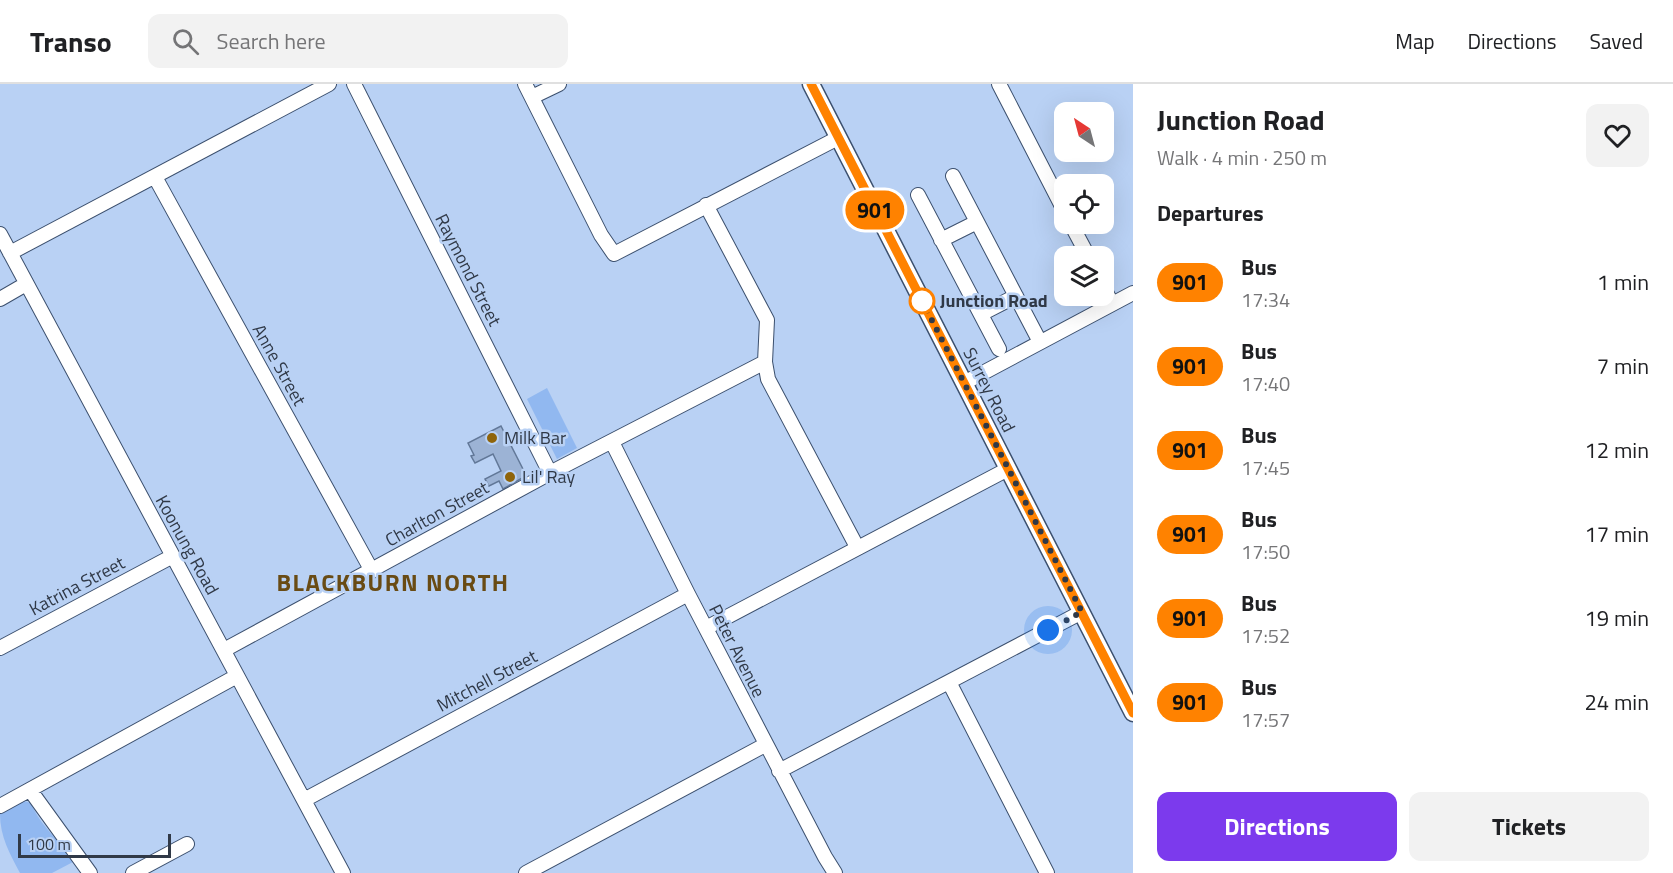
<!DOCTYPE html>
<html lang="en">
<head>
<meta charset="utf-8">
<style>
	body { margin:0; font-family:"Titillium Web",sans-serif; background:#f2f2f2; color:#202124; height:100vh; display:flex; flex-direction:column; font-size:22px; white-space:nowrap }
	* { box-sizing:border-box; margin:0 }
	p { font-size:20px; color:#757577 }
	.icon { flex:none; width:33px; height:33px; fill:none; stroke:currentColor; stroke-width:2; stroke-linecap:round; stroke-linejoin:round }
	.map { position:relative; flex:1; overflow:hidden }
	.details { display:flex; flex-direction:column; background:#fff; width:540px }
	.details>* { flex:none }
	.badge { padding:0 12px; border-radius:20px; font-size:21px; line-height:39px }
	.needle { width:39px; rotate:324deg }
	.controls { position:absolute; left:1054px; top:18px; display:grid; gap:12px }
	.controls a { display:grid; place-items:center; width:60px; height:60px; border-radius:12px; background:#fff; box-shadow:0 6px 24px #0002; font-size:30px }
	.scale { position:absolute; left:18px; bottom:15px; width:153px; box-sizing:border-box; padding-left:6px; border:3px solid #303947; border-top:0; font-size:16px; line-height:21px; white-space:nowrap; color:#303947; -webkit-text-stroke:4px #b9d1f4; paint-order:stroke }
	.you { position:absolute; width:30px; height:30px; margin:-15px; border:4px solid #fff; border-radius:50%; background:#1a73e8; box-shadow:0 0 0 9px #1a73e833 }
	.map>.badge { position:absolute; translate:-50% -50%; box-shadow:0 0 0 3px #fff }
	h2 { padding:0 24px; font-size:22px; line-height:54px }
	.round { display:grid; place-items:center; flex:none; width:63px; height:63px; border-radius:12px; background:#f2f2f2 }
	.head { display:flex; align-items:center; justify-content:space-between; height:102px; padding:0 24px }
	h1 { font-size:28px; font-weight:700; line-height:45px }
	.cta { display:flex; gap:12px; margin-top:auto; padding:12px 24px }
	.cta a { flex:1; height:69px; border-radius:12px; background:#7c3aed; color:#fff; font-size:24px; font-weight:700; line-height:69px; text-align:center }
	.cta a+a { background:#f2f2f2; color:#202124 }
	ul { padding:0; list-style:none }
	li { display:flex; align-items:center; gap:18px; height:84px; padding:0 24px }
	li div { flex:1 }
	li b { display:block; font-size:22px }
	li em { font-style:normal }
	li .badge { min-width:66px; font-weight:700; text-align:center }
	header { display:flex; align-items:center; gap:36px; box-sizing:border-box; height:84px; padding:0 30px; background:#fff; border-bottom:2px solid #e0e0e0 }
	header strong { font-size:28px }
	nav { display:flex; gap:33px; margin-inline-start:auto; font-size:21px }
	.search { width:420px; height:54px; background:#f2f2f2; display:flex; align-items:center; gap:15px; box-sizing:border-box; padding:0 21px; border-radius:12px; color:#757577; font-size:22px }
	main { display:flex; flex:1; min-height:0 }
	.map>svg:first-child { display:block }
	.green { fill:#91b8f0 }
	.building { fill:#9cb3d5; stroke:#627898; stroke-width:1.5 }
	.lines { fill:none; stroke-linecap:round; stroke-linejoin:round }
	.minor-casing { stroke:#3c506e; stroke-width:16 }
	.major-casing { stroke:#3c506e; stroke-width:19 }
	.minor { stroke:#fff; stroke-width:14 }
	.major { stroke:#fff; stroke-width:16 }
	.line-casing { stroke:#fff; stroke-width:14 }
	.line { stroke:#ff8200; stroke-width:9 }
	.walk { stroke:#303947; stroke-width:6; stroke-dasharray:0 10.8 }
	.stop-dot { fill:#fff; stroke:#ff8200; stroke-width:3 }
	.poi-dot { fill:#8f640a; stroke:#b9d1f4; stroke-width:2 }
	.labels { text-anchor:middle; stroke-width:5; stroke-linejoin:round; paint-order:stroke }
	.street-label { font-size:18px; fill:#303947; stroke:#b9d1f4 }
	.stop-label { font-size:18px; font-weight:bold; fill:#303947; stroke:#b9d1f4; text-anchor:start }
	.poi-label { font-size:18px; fill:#303947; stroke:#b9d1f4; text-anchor:start }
	.district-label { font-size:24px; font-weight:bold; letter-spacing:1.5px; fill:#694b14; stroke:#b9d1f4 }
</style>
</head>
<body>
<header>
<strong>Transo</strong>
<div class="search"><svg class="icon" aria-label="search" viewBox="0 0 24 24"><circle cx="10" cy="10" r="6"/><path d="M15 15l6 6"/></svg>Search here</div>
<nav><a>Map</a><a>Directions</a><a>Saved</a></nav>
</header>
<main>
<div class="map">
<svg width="1133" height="789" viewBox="0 0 1133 789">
	<rect width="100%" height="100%" fill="#b9d1f4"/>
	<!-- green -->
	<path class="green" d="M547,304L577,364L557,375L527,315Z
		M24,717L31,719C40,742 61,757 73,778L52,789H20C10,770 0,753 0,730Z"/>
	<!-- building -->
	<path class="building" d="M501,342L525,389L524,393L503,405L499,397L489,402L485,395L501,387L493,370L475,379L471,372L474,371L468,359Z"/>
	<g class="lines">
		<!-- minor casing -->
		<g class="minor-casing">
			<path id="minor" d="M354,0L550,389
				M525,0L601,151L614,170L838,54
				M999,0L1065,128
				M532,13L559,0
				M953,92L1040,258
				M155,93L372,487
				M918,111L999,265
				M706,121L767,236L765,278L768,295L857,463
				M1071,140L1088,172
				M0,150L343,789
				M941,156L977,138
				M10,169L329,0
				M1104,204L1112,220
				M0,215L26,200
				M981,230L1016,212
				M964,299L1133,209
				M612,358L688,510L825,773L835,789
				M706,544L1008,385
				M0,564L171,473
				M224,566L550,389L765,278
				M949,598L1047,789
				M779,687L1082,528
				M30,706L90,789
				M304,716L688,510
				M0,722L237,592
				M133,789L187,760
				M526,789L765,661"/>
		</g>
		<!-- major casing -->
		<g class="major-casing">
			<path id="major" d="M811,0L1133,629"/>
		</g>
		<!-- minor -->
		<use href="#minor" class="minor"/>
		<!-- major -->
		<use href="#major" class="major"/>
	</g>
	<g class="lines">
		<!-- line casing -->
		<g class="line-casing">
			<path id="line" d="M811,0L1133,629"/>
		</g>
		<!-- line -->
		<use href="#line" class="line"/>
		<!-- walk -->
		<path class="walk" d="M922,217L1082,528L1048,546"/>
	</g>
	<!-- markers -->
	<circle class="stop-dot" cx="922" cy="217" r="12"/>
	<g class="poi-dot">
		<circle cx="492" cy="354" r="6"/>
		<circle cx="510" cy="393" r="6"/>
	</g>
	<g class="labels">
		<!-- street labels -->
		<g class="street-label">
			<text transform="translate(468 186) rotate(63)" y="6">Raymond Street</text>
			<text transform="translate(279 281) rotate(61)" y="6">Anne Street</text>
			<text transform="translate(989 306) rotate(63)" y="6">Surrey Road</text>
			<text transform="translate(437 430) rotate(-29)" y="6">Charlton Street</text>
			<text transform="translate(187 461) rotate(61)" y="6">Koonung Road</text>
			<text transform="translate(77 502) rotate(-28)" y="6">Katrina Street</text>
			<text transform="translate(737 567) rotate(63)" y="6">Peter Avenue</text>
			<text transform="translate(487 597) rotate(-28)" y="6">Mitchell Street</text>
		</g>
		<!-- stop labels -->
		<g class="stop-label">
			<text x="940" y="223">Junction Road</text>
		</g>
		<!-- poi labels -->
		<g class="poi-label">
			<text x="504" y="360">Milk Bar</text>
			<text x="522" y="399">Lil' Ray</text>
		</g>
		<!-- district labels -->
		<g class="district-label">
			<text x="393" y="507">BLACKBURN NORTH</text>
		</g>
	</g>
</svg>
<div class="controls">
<a><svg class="needle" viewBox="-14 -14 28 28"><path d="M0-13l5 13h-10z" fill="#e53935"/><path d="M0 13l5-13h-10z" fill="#757577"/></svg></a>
<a><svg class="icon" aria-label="locate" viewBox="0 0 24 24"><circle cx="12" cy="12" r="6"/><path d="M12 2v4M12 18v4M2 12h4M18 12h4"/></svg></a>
<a><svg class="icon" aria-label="layers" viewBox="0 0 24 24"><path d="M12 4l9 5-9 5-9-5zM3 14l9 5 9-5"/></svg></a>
</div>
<div class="scale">100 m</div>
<div class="you" style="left:1048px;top:546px"></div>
<b class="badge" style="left:875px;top:126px;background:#ff8200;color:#111">901</b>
</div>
<section class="details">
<div class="head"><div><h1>Junction Road</h1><p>Walk · 4 min · 250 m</p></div><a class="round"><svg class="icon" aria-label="heart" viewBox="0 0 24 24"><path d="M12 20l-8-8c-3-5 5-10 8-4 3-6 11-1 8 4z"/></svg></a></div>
<h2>Departures</h2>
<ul>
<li><span class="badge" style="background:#ff8200;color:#111">901</span><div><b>Bus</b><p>17:34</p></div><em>1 min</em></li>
<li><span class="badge" style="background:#ff8200;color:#111">901</span><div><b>Bus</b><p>17:40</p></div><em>7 min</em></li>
<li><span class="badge" style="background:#ff8200;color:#111">901</span><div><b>Bus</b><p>17:45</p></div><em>12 min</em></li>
<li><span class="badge" style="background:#ff8200;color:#111">901</span><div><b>Bus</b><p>17:50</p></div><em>17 min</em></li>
<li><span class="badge" style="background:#ff8200;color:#111">901</span><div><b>Bus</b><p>17:52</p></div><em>19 min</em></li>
<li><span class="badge" style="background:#ff8200;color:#111">901</span><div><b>Bus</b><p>17:57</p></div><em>24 min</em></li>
</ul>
<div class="cta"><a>Directions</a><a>Tickets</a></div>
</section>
</main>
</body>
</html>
